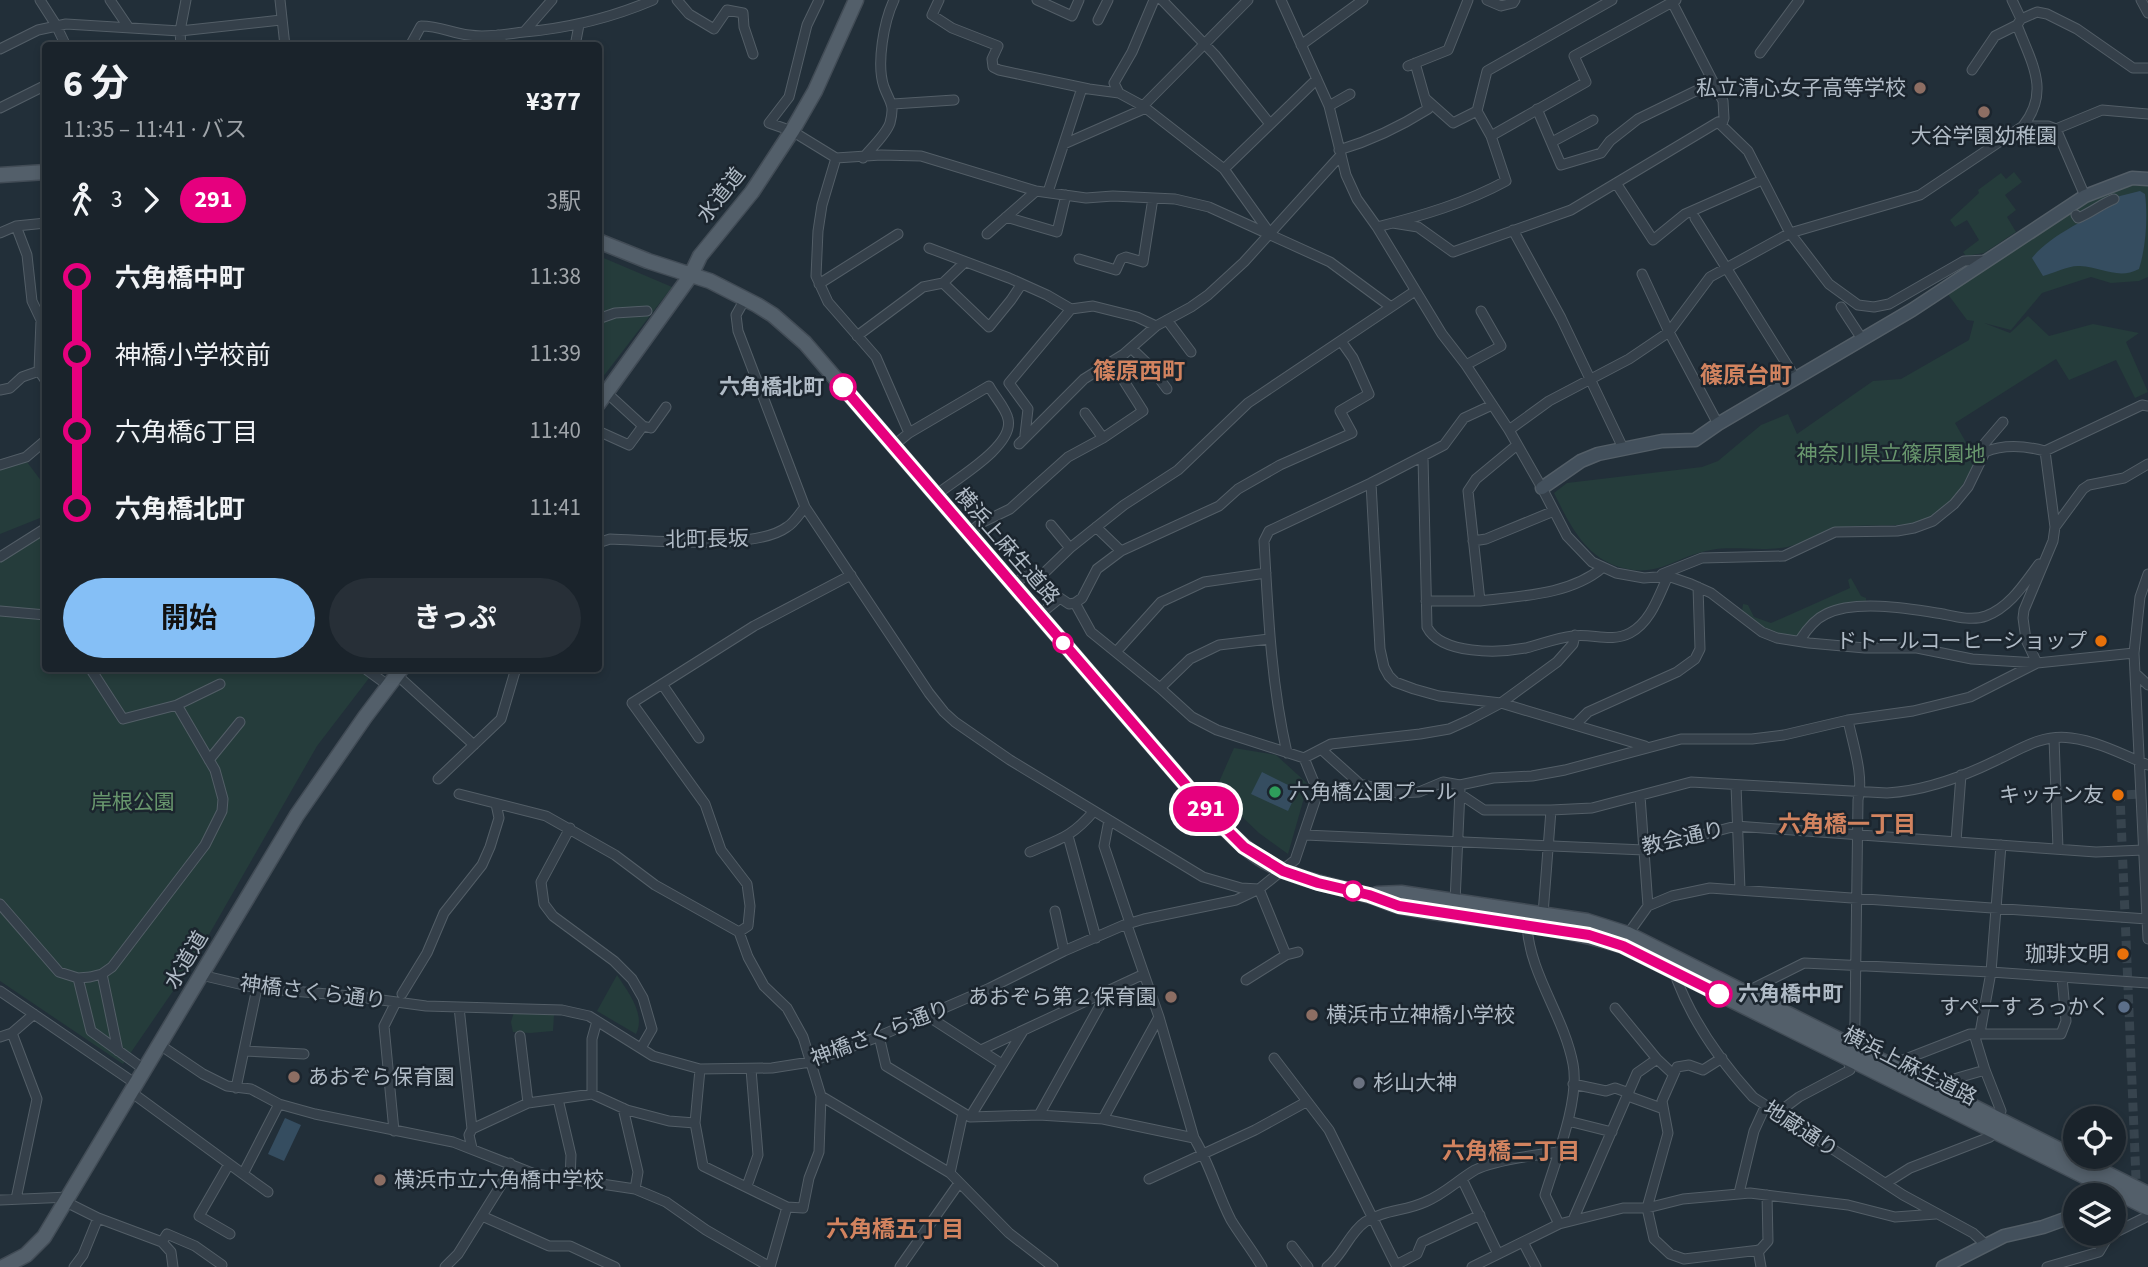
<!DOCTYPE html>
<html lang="ja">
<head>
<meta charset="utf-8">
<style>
	body { margin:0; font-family:"Source Sans 3","Noto Sans JP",sans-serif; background:#272f37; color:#f1f3f6; height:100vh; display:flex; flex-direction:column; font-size:26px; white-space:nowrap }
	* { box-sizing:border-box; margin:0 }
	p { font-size:23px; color:#9fa4a9 }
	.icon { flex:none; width:38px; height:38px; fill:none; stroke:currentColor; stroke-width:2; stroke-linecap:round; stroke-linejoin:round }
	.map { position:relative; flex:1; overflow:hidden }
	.side { position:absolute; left:42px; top:42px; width:560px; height:630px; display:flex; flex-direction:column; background:#1a232b; border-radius:7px; box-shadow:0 4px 10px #0003,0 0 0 2px #384047 }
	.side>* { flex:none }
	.badge { padding:0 14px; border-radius:23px; font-size:24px; line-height:46px }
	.buttons { position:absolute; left:2063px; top:1106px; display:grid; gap:14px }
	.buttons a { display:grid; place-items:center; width:63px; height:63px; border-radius:50%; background:#1a232b; box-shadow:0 4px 10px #0003,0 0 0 2px #384047; font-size:35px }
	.map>.badge { position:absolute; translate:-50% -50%; box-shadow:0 0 0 4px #fff }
	.legs { display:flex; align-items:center; gap:10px; height:77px; padding:0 21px; font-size:23px }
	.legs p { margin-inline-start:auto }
	.summary { display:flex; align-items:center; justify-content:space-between; height:119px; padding:0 21px }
	h1 { font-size:38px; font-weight:700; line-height:52px }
	.action { display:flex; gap:14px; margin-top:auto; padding:14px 21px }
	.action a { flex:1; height:80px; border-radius:42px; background:#85bff6; color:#111; font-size:28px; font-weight:700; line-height:80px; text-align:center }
	.action a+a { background:#272f37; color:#f1f3f6 }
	ul { padding:0 21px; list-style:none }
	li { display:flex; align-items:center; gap:24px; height:77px; font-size:26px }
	li i { display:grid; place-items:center; width:10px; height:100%; margin:0 9px; background:currentColor }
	li i::after { content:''; width:18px; height:18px; margin:-9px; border:5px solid; border-radius:50%; background:#1a232b }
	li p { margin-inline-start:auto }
	li:first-child i { background:linear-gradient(#0000 50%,currentColor 0) }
	li:last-child i { background:linear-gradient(currentColor 50%,#0000 0) }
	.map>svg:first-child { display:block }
	.green { fill:#253c3b }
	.water { fill:#354d60 }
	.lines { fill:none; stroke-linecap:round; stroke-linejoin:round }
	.street-tunnel { stroke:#37444e; stroke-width:9; stroke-dasharray:9 4.5; stroke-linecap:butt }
	.street-casing { stroke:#535e67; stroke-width:11 }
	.secondary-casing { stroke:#535e67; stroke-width:15 }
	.primary-casing { stroke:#424c56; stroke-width:17 }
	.street { stroke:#35404a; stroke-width:9 }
	.secondary { stroke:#43505c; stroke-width:12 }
	.primary { stroke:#535f6a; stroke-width:14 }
	.line-1-casing { stroke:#fff; stroke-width:16 }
	.line-1 { stroke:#e6007e; stroke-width:10 }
	.education-dot { fill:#8d6e63; stroke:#1b252e; stroke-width:2.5 }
	.stop-1-dot { fill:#fff; stroke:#e6007e; stroke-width:3.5 }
	.food-dot { fill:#e8710a; stroke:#1b252e; stroke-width:2.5 }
	.leisure-dot { fill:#2e9e5b; stroke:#1b252e; stroke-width:2.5 }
	.service-dot { fill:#5c6f8a; stroke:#1b252e; stroke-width:2.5 }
	.worship-dot { fill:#6b7280; stroke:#1b252e; stroke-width:2.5 }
	.labels { text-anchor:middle; stroke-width:5; stroke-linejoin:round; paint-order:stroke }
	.poi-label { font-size:21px; fill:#b0bbc6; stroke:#1b252e; text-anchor:end }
	.street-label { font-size:21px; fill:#b0bbc6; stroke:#1b252e }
	.stop-label { font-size:21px; font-weight:bold; fill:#b0bbc6; stroke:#1b252e; text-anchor:end }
	.park-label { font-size:21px; fill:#68966d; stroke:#1b252e }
	.neighbourhood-label { font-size:23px; font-weight:bold; fill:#d2835f; stroke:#1b252e }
</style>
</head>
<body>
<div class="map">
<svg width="2148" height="1267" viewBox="0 0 2148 1267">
	<rect width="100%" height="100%" fill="#222f39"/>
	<!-- green -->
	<path class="green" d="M2014,172L2022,182L2005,195L2016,210L2007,217L2016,232L1984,253L1966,256L1963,252L1979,240L1967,220L1955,227L1950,220L1979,193L1978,190L2001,173L2006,179Z
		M2140,182L2148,183V277L2139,281L2111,283L2091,277L2042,293L2011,330L1984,323L2010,333L2028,316L2049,336L2093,324L2139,333L2126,342L2148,392L2135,398L2116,360L2069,380L2056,359L1955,423L1976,460C1965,481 1954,505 1931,517C1907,530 1871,523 1846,527C1823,530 1803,546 1780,548C1758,551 1733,546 1711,550C1676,556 1658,579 1619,567C1584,556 1569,523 1554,493L1567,483L1702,467L1718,461L1761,425L1788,414L1797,434L1873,381L1901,379L1969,340L1974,321L1967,320L1947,293L2097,196Z
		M599,256L672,287L599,382Z
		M27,462L45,486V516L0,534V467Z
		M45,533L46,668L376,669L317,746L195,959L123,1064L0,981V562Z
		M1851,578L1861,596L1866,598V604L1844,605L1799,637L1781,636L1770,632L1742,611L1743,604L1748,605L1754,617L1771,623L1850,588L1848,580Z
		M1234,748L1276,755L1308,784L1288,854L1259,833L1215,791Z
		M617,975C628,992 646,1014 636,1034L597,1011Z
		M514,1012L554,1015L553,1031L530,1033L513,1032L511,1022Z"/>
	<!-- water -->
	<path class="water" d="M2140,191L2145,194C2148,216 2146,247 2139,269C2118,280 2102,267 2080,266C2069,265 2054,273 2043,276L2032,258C2049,236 2090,217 2115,204L2112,198Z
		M1262,772L1298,790L1288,811L1251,794Z
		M285,1118L301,1125L284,1161L268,1154Z"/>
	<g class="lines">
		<!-- street-tunnel -->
		<path class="street-tunnel" d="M2136,1179L2120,795L2140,794"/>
		<!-- street casing -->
		<g class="street-casing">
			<path id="street" d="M40,0L56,25L66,46
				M110,0L129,28
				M280,0L285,46
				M677,0L689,14L714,29L727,10L743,13L744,27L753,54
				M819,0L807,25L789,97L769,123L792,131L836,158L881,155L921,156L1036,191L1086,198L1113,196L1175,199L1209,207L1330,262L1391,307
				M939,0L932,15L952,28L998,46L992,59L993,67L999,70L1089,89L1119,93
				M1037,0L1072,16L1079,0
				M1154,0L1132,52L1114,83L1119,93L1143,106L1224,169L1269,232
				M1162,0L1215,55L1270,124
				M1281,0L1329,106L1346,175L1357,199L1377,227L1442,334L1466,365L1509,430L1542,488L1567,536L1592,562L1616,573L1644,578L1668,576L1691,584L1711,593L1762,632L1777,638L1809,643L1865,648H1917L1972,659L2037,663L2134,653
				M1487,0L1501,6L1513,3L1515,0
				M2141,0L2148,13
				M1672,2L1723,101L1724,118L1722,124
				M2021,19L2037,12L2047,14L2077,29L2133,68H2148
				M1098,20L1108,0
				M2017,25C2031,62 2051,91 2023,126H2048L2056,129L2085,196
				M524,32C570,28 611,18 653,0
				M498,35L504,46
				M1301,45L1363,0
				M181,46L180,31L186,0
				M410,46L421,26C440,26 451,33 469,35C487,38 506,34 524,32L552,0
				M575,46L579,25
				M0,49L38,30L66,24L180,31L281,20
				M1760,53L1799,0
				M1408,66L1448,50L1468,0
				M1972,70L1995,36L2017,25L2021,19L2012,0
				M893,104L954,100
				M1143,106L1248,0
				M1329,106L1350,94
				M0,108L46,85
				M1537,109L1561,165L1601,153L1610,141L1638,119L1712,83
				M1477,111L1487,71L1612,0
				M2056,129L2102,110L2148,114
				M1491,136L1586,82L1574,56L1676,0
				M1552,142L1593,120
				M1064,144L1146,108
				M1339,150C1370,141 1401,126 1428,109L1415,63
				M836,158L822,205L818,231L816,276L828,302L876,357L909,433
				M863,158C871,148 886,135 890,123C895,104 890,103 884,87C876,64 884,21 894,0
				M1224,169L1317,79
				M1616,183L1653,240L1685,214L1762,180
				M1048,192L1082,88
				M2076,215L2078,218C2091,213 2101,204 2114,199
				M1006,217L1057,232L1066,195
				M1695,218L1796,379
				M1393,223L1418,227L1453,252L1571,210L1718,122L1748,151L1790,233L1829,284L1858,305L1874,307L1889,304L1964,261L1987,260
				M16,226L27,255L32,301L41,320L39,371L46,381
				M1377,227C1421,216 1466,203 1506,181L1491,136L1477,111L1453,123L1426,99
				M1513,230L1561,318L1623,448
				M0,233L16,226L46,223
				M987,234L1036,191
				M929,248L1009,278L1047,295L1071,309L1093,306L1137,317L1156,326
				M1079,259L1116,270L1121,259L1126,257L1143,262L1153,198
				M965,262L943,283L989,327L1011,300L1021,285
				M1642,274L1669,332L1718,424
				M819,284L898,234
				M745,299L736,315L738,331L805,507L929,693L944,712L955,722L1010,760L1203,877L1241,888L1259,889L1295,860L1318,792L1304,758
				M1841,307L1862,339
				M598,319L615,313L647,311
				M1167,320L1191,352
				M857,336L923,287L943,283
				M1131,348L1150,366L1167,389
				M1466,365L1501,346L1481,311
				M0,390L10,388L22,377L39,371
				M607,393L643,426L651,428L666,407
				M1085,413L1103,438
				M1509,430L1549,401L1629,359L1669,332L1710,277L1790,233L1920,195L2023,126
				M598,431L629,445L643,426
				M1025,435L1028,409L1009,383L1071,309
				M1019,444L1084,379L1124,354L1156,326L1191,307L1208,295L1244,262L1340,156
				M1517,445L1476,479L1468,491L1480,601C1519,596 1570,595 1602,568
				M893,446L909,433L989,386C994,396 1006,408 1008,419C1015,446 954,480 936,495
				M1982,451L1985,443L2003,422
				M2045,451L2055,527
				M1423,457L1427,627C1441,655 1499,653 1526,648C1542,644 1556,638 1573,636C1592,633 1611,643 1630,633C1651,622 1659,595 1668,576
				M0,465L26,457L46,440
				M1371,483L1380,649L1384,667L1389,676L1395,682L1414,689L1439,696L1501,703L1645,746
				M1051,525L1070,548
				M1096,527L1121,551
				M969,533L981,523L1010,509L1068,457L1103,438L1143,411L1112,362
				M1473,541L1486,539L1554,511
				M598,543L610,539C651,540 755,551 787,527C794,523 800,513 805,507
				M0,557L46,528
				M1662,574L1702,558L1784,556L1835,532L1897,531L1914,528L1933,521L1954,504L1968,487L1985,452C2004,444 2026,446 2045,451L2142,405L2148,406
				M2148,574L2140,597L2134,653L2148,939
				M1013,584L1030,573L1037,576L1042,575L1070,548L1124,505L1178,470L1248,403L1415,291
				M1426,601H1480
				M1075,603L1082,598L1097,569L1121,551L1219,506L1238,489L1280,465L1352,433L1340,411L1369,394L1353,358L1341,341
				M0,611L46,615
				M1039,615L1060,598L1069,604L1075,603L1091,632L1160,688L1192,717L1217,730L1304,758L1331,744L1420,734L1449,729L1469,720L1501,703L1557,662L1573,644L1575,635
				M1800,640C1807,629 1815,619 1826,614C1857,599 1911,609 1943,614C1957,617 1973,621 1986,616C2010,607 2024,584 2039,564
				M1116,652L1161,602L1204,582L1266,573
				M367,670L389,686
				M2135,673L2148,685
				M397,675L474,745
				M662,684L699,738
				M1160,688L1190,659L1219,645L1269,639
				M177,705L220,684
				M1575,725L1588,712L1677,672L1695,659L1700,649L1698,587
				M2054,738L2058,849
				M1322,750L1360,784L1397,793L1419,792L1443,782L1460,785L1493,778L1532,776L1565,770L1681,739H1752L1784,735L1848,720L1913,711L1970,697L2037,663L2026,640L2023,618L2024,610L2053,541L2055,527L2083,489L2089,485L2124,478L2148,464
				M1287,753C1271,683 1268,612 1264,541L1269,531L1371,483L1444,445L1464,418L1492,405
				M209,760L240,722
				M438,779L501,719L516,668
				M1736,785L1740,890
				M459,794L546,816L615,855L655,885L739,932L748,957L764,986L787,1008L803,1037L821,1096L950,1173L1009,1233L1053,1267
				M1460,794L1484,810H1551L1592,808L1691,782L1887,793C1923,791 1962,777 1995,761C2021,749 2041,734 2071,738C2097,741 2124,755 2148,765
				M1640,796L1648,906
				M1109,820L1104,846L1130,923
				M570,828L541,882L544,904L553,916L614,961L632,979L643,998L652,1029L641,1048
				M1305,835L1644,850L1736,826L2096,852L2144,850
				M1068,836L1096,938
				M1956,841L1961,775
				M1030,852C1060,839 1072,837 1094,811
				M1455,902L1460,790
				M0,904L59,972L78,978L90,977L102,974L112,967L205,845L222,811L223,799L215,770L177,705L123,719L90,668
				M1055,911L1064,951
				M1543,914L1551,810
				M1127,925L1159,1017L1194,1138C1210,1164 1217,1193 1231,1220C1240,1235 1253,1251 1262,1267
				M1527,926C1530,975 1564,1016 1573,1064C1580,1100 1556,1159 1545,1195L1559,1224
				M739,932L748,926L750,906L747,884L721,850L705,804L632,703L754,626L851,575
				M1628,934L1648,906L1672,896L1710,888L2147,919
				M1681,970L1677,980C1693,1022 1723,1064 1753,1097L1903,1195L1973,1233L1985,1244
				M102,974L118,1051
				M201,975L256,988L352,996L426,1006L562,1010L589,1016L653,1056L700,1069L772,1068L810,1062L875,1038L990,988L1064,951L1124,925L1144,919L1236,900L1259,889L1286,955
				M78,978L91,1031L145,1070
				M1246,980L1286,955L1298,952
				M0,991L136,1084
				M402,994L427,953L444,913L482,865L490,847L499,818L496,804
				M1751,994L1754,988L1804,963L1991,972L2148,983
				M459,1007L472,1129L469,1135L472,1148
				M1615,1008L1657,1059L1672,1073
				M926,1015L1002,1064
				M12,1033L37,1099L16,1199
				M1980,1033L1991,972L2001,845
				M1974,1034L1985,1070L2001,1111L1997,1118
				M520,1036L528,1103
				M879,1036L886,1066L970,1117L1039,1115L1103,1119L1194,1138
				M0,1037L12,1033L34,1014
				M160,1045L203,1074L227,1086L251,1089L279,1104L315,1114L453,1142L535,1174L635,1189L666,1202L706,1230L770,1267
				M981,1050L1144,974
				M244,1051L304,1054
				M1274,1058L1329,1130L1397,1267
				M1722,1058L1703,1070L1689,1065L1677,1067L1662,1101L1668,1133L1647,1208L1654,1239L1670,1254L1684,1259L1760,1250L1768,1241L1767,1195
				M1895,1067L1898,1062L1970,1034H2061L2066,1021L2062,977
				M700,1069L695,1123L703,1166L787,1207L803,1208L809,1178L819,1152L821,1096
				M1573,1084L1606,1091L1615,1088L1629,1093
				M236,1088L257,988
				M1942,1090L1947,1081L1985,1070
				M131,1092L243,1174L279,1104
				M592,1094V1039L597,1021
				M1628,1096L1661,1108
				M558,1099L571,1155L570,1179
				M623,1108L638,1172L635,1189
				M1776,1114L1799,1097L1850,1070L1848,1057L1854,1047L1855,1021L1858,800C1864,775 1853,745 1848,720
				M1039,1115L1108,991
				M970,1117L1023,1031
				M1103,1119L1159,1017
				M1568,1121L1612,1132
				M472,1129L528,1103L592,1094L627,1110L669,1121L695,1123
				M394,1131L384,1026L396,1002
				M229,1164L199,1216L230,1234
				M950,1173L963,1113
				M243,1174L268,1192
				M1149,1179L1255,1130L1306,1102
				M1462,1179L1498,1254
				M1886,1183L1910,1168L1990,1137L1993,1131
				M747,1186L758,1155L751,1069
				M1739,1193L1754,1131L1765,1107
				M0,1200L69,1197
				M66,1202L98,1218L162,1242L171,1252L173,1267
				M482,1216L549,1246H570L615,1267
				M1573,1220L1637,1073L1657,1059
				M2114,1233L2148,1216
				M162,1242L167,1234L195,1246L222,1265
				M1523,1242L1536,1267
				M1292,1246L1308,1267
				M1758,1250L1761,1267
				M1396,1265L1417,1254L1422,1242L1480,1215
				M74,1267L83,1255L98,1218
				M445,1267L458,1254L506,1177L510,1163
				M770,1267L787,1207
				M900,1267L959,1183
				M1327,1267C1343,1255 1349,1233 1365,1222C1383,1210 1406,1211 1425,1202C1443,1195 1458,1180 1475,1170C1494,1160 1536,1155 1558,1152
				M1472,1267L1559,1224L1623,1208H1647L1683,1199L1750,1193L1848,1205L1895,1217L1936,1214
				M2047,1267L2099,1252L2108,1237L2113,1234"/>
		</g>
		<!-- secondary casing -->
		<g class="secondary-casing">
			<path id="secondary" d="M1542,488L1581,461L1598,454L1662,441L1695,440L1718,424L1912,310L2085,196L2132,178L2148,179
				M1943,1267L2004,1236L2043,1227L2076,1215"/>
		</g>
		<!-- primary casing -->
		<g class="primary-casing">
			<path id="primary" d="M0,175L46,172
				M598,241L648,261L710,281L757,305L773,315L805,343L1210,813C1227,831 1244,849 1266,862C1297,880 1333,885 1367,895C1379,898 1390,904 1402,907C1475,921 1551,923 1623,946L2148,1208
				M598,404L691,275L700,256L752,192L792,131L815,91L856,0
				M1377,894L1401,893L1587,921L1628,934L2148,1194
				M3,1267L26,1255L44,1237L297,815L365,717L402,668"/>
		</g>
		<!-- street -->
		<use href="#street" class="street"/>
		<!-- secondary -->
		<use href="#secondary" class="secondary"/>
		<!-- primary -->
		<use href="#primary" class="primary"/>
	</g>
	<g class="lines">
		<!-- line-1 casing -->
		<g class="line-1-casing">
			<path id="line-1" d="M843,387L1210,813L1244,847L1283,871L1318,883L1369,895L1399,906L1589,935L1623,946L1719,994"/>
		</g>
		<!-- line-1 -->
		<use href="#line-1" class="line-1"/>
	</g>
	<!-- markers -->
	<g class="education-dot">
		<circle cx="1920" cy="88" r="7"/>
		<circle cx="1984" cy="112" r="7"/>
		<circle cx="1171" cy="997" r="7"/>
		<circle cx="1312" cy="1015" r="7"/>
		<circle cx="294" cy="1077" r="7"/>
		<circle cx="380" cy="1180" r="7"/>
	</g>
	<g class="stop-1-dot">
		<circle cx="843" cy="387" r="12"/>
		<circle cx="1063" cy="643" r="9"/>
		<circle cx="1353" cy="891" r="9"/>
		<circle cx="1719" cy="994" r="12"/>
	</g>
	<g class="food-dot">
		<circle cx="2101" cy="641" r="7"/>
		<circle cx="2118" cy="795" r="7"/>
		<circle cx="2123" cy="954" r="7"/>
	</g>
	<circle class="leisure-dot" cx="1275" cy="792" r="7"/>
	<circle class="service-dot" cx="2124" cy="1007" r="7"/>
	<circle class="worship-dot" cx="1359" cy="1083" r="7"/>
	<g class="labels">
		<!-- poi labels -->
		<g class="poi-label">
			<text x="1906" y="95">私立清心女子高等学校</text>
			<text x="1984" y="143" text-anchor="middle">大谷学園幼稚園</text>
			<text x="2087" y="648">ドトールコーヒーショップ</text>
			<text x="1289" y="799" text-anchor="start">六角橋公園プール</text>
			<text x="2104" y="802">キッチン友</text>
			<text x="2109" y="961">珈琲文明</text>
			<text x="1157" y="1004">あおぞら第２保育園</text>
			<text x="2110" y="1014">すぺーす ろっかく</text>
			<text x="1326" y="1022" text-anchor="start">横浜市立神橋小学校</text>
			<text x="308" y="1084" text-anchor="start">あおぞら保育園</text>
			<text x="1373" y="1090" text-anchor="start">杉山大神</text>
			<text x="394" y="1187" text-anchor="start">横浜市立六角橋中学校</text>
		</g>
		<!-- street labels -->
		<g class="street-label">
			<text transform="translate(721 195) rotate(-52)" y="7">水道道</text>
			<text transform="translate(707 539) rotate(-1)" y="7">北町長坂</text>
			<text transform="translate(1007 546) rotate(49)" y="7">横浜上麻生道路</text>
			<text transform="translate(1683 838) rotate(-13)" y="7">教会通り</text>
			<text transform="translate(186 960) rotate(-59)" y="7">水道道</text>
			<text transform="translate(313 992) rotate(7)" y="7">神橋さくら通り</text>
			<text transform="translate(880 1033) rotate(-21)" y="7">神橋さくら通り</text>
			<text transform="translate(1910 1066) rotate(27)" y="7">横浜上麻生道路</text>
			<text transform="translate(1801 1129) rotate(33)" y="7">地蔵通り</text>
		</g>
		<!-- stop labels -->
		<g class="stop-label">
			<text x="824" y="394">六角橋北町</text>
			<text x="1738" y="1001" text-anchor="start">六角橋中町</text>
		</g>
		<!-- park labels -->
		<g class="park-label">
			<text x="1891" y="461">神奈川県立篠原園地</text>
			<text x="133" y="809">岸根公園</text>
		</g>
		<!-- neighbourhood labels -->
		<g class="neighbourhood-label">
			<text x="1139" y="379">篠原西町</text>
			<text x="1746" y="383">篠原台町</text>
			<text x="1847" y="832">六角橋一丁目</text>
			<text x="1511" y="1159">六角橋二丁目</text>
			<text x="895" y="1237">六角橋五丁目</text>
		</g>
	</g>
</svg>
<div class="buttons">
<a><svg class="icon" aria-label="locate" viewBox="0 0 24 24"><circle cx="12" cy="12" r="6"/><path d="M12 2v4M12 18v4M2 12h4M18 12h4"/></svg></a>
<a><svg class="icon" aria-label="layers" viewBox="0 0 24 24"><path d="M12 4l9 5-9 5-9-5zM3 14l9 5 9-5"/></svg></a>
</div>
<b class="badge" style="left:1206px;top:809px;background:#e6007e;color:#fff">291</b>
<section class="side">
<div class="summary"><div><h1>6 分</h1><p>11:35 – 11:41 · バス</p></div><b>¥377</b></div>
<div class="legs"><svg class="icon" aria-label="walk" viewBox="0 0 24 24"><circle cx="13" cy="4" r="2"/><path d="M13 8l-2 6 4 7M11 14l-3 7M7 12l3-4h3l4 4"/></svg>3<svg class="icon" aria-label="forward" viewBox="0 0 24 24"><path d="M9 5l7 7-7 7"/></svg><b class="badge" style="background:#e6007e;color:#fff">291</b><p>3駅</p></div>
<ul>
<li><i style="color:#e6007e"></i><b>六角橋中町</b><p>11:38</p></li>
<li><i style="color:#e6007e"></i><span>神橋小学校前</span><p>11:39</p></li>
<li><i style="color:#e6007e"></i><span>六角橋6丁目</span><p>11:40</p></li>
<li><i style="color:#e6007e"></i><b>六角橋北町</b><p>11:41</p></li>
</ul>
<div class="action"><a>開始</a><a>きっぷ</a></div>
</section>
</div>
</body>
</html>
